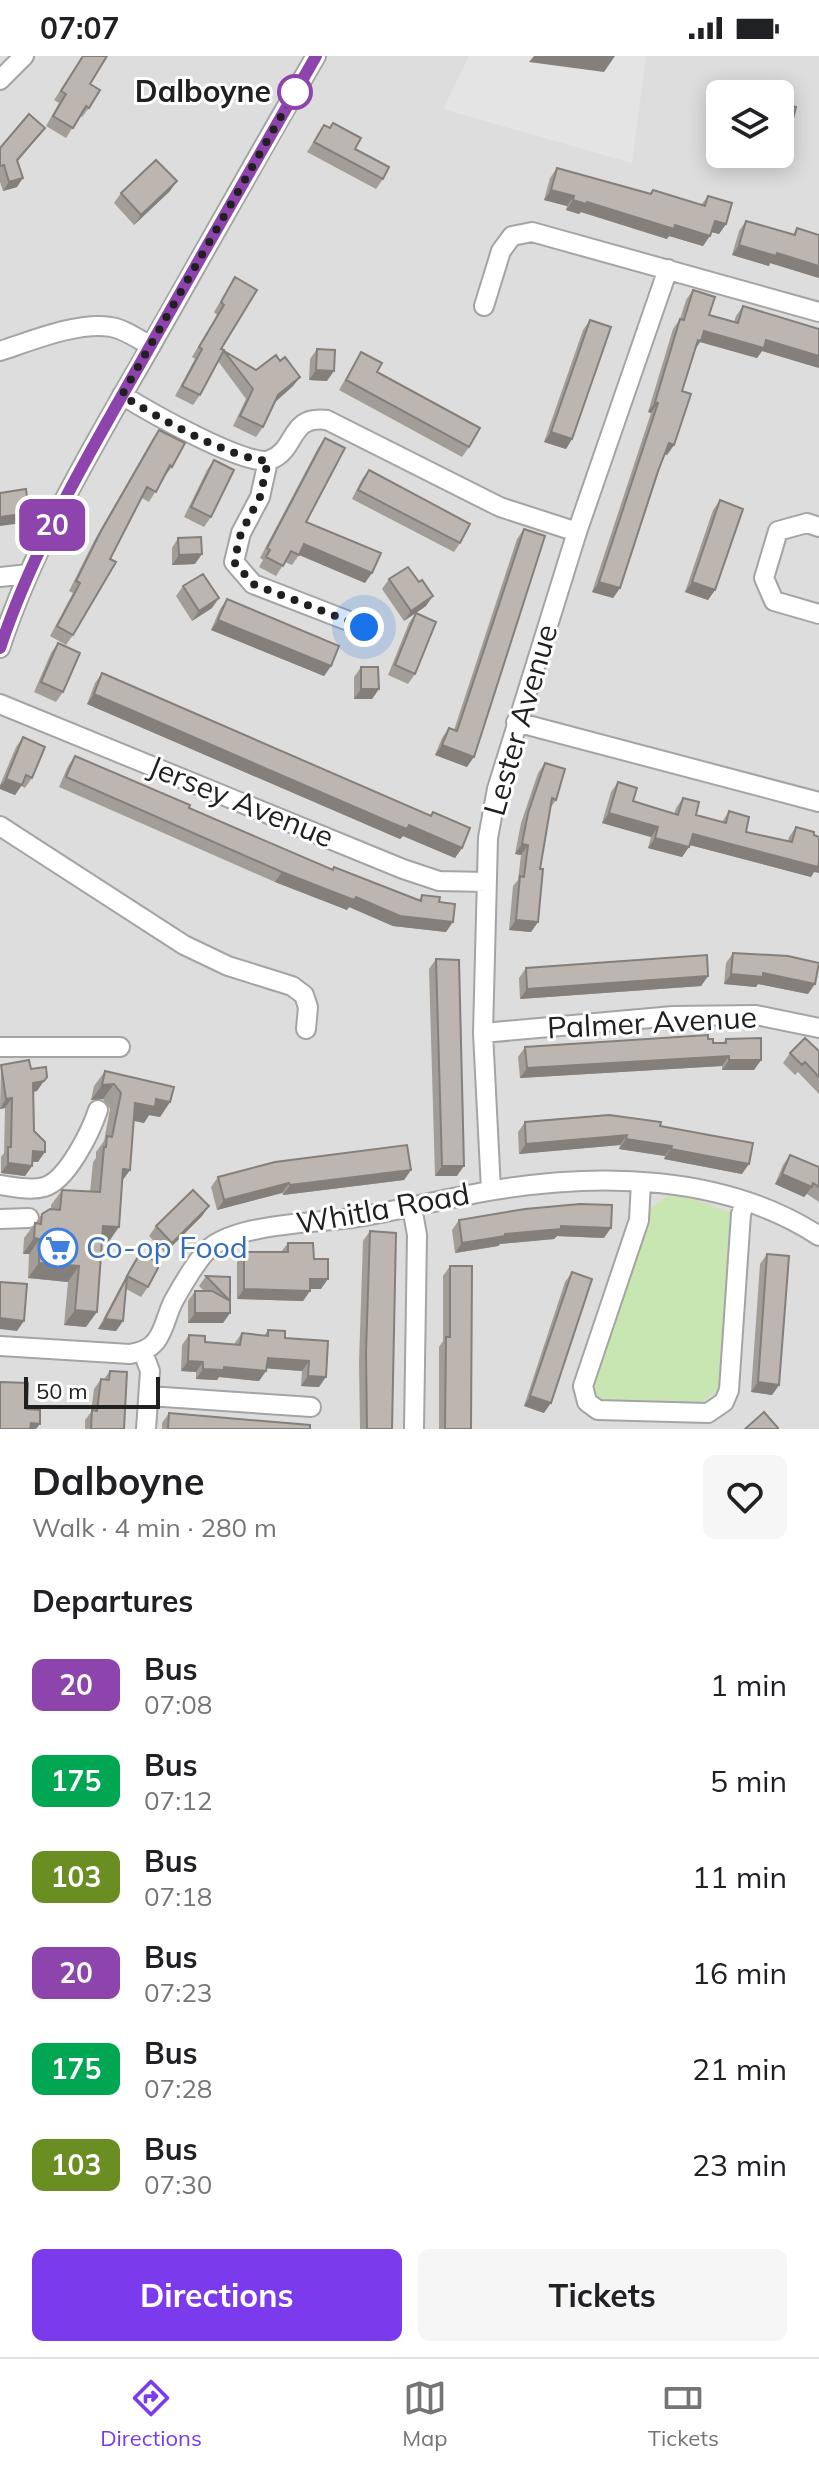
<!DOCTYPE html>
<html lang="en">
<head>
<meta charset="utf-8">
<style>
	body { margin:0; font-family:Mulish,sans-serif; background:#f6f6f6; color:#202124; height:100vh; display:flex; flex-direction:column; font-size:30px; white-space:nowrap }
	* { box-sizing:border-box; margin:0 }
	p { font-size:26px; color:#757577 }
	.icon { flex:none; width:44px; height:44px; fill:none; stroke:currentColor; stroke-width:2; stroke-linecap:round; stroke-linejoin:round }
	.map { position:relative; height:1373px; overflow:hidden }
	.details { display:flex; flex-direction:column; background:#fff; flex:1 }
	.details>* { flex:none }
	.badge { padding:0 16px; border-radius:12px; font-size:28px; line-height:52px }
	.fabs { position:absolute; left:706px; top:24px; display:grid; gap:16px }
	.fabs a { display:grid; place-items:center; width:88px; height:88px; border-radius:12px; background:#fff; box-shadow:0 4px 20px #0003; font-size:40px }
	.scale { position:absolute; left:24px; bottom:20px; width:136px; box-sizing:border-box; padding-left:8px; border:4px solid #202020; border-top:0; font-size:22px; line-height:28px; white-space:nowrap; color:#202020; -webkit-text-stroke:6px #fff; paint-order:stroke }
	.you { position:absolute; width:40px; height:40px; margin:-20px; border:6px solid #fff; border-radius:50%; background:#1a73e8; box-shadow:0 0 0 12px #1a73e833 }
	.map>.badge { position:absolute; translate:-50% -50%; box-shadow:0 0 0 4px #fff }
	h2 { padding:0 32px; font-size:30px; line-height:72px }
	.round { display:grid; place-items:center; flex:none; width:84px; height:84px; border-radius:12px; background:#f6f6f6 }
	.headline { display:flex; align-items:center; justify-content:space-between; height:136px; padding:0 32px }
	h1 { font-size:38px; font-weight:700; line-height:60px }
	.action { display:flex; gap:16px; margin-top:auto; padding:16px 32px }
	.action a { flex:1; height:92px; border-radius:12px; background:#7c3aed; color:#fff; font-size:32px; font-weight:700; line-height:92px; text-align:center }
	.action a+a { background:#f6f6f6; color:#202124 }
	ul { padding:0; list-style:none }
	li { display:flex; align-items:center; gap:24px; height:96px; padding:0 32px }
	li div { flex:1 }
	li b { display:block; font-size:30px }
	li em { font-style:normal }
	li .badge { min-width:88px; font-weight:700; text-align:center }
	.status { display:flex; justify-content:space-between; align-items:center; height:56px; padding:0 40px; background:#fff; direction:ltr }
	.status svg { height:22px; fill:currentColor }
	.tab-bar { display:flex; justify-content:space-around; align-items:center; height:112px; border-top:2px solid #e0e0e0; background:#fff; font-size:22px; color:#757577 }
	.tab-bar a { display:grid; justify-items:center; gap:4px }
	.tab-bar .on { color:#7c3aed }
	.map>svg:first-child { display:block }
	.residential { fill:#dedddd; fill-rule:evenodd }
	.grass { fill:#c7e6b1 }
	.parking { fill:#e4e4e4 }
	.lines { fill:none; stroke-linecap:round; stroke-linejoin:round }
	.minor-casing { stroke:#a4a4a4; stroke-width:22 }
	.minor { stroke:#fff; stroke-width:18 }
	.wall { fill:#a39d97 }
	.shaded-wall { fill:#847f7b }
	.building { fill:#bdb6b0; stroke:#847f7b; stroke-width:2 }
	.line-casing { stroke:#fff; stroke-width:18 }
	.line { stroke:#8e44ad; stroke-width:12 }
	.walk { stroke:#202020; stroke-width:8; stroke-dasharray:0 14.4 }
	.stop-dot { fill:#fff; stroke:#8e44ad; stroke-width:4 }
	.labels { text-anchor:middle; stroke-width:6; stroke-linejoin:round; paint-order:stroke }
	.stop-label { font-size:30px; font-weight:bold; fill:#202020; stroke:#fff; text-anchor:end }
	.street-label { font-size:30px; fill:#202020; stroke:#fff }
	.shop-label { font-size:30px; fill:#366cbe; stroke:#fff; text-anchor:start }
</style>
</head>
<body>
<div class="status"><b>07:07</b><svg viewBox="0 0 49 12"><path d="M0 12V9h3v3zM5 12V6h3v6zM10 12V3h3v9zM15 12V0h3v12zM26 1h20v11H26zM47 4h2v5h-2z"/></svg></div>
<div class="map">
<svg width="819" height="1373" viewBox="0 0 819 1373">
	<rect width="100%" height="100%" fill="#f0eee7"/>
	<!-- residential -->
	<path class="residential" d="M0,0H819V1373H0ZM720,38H780V98H720Z"/>
	<!-- grass -->
	<path class="grass" d="M667,1140L689,1142L730,1156L720,1333L701,1347L605,1345L591,1335L645,1157Z"/>
	<!-- parking -->
	<path class="parking" d="M469,0H646L632,107L443,53Z"/>
	<g class="lines">
		<!-- minor casing -->
		<g class="minor-casing">
			<path id="minor" d="M0,24L24,0
				M484,250L501,195L512,180L532,176L819,256
				M0,295C31,285 79,265 111,271C124,273 138,283 151,290
				M122,339C146,354 247,412 270,404C298,393 288,359 327,364L500,451L577,476
				M268,405L260,441L241,477L234,506L253,528L364,571
				M819,471L807,467L778,475L764,522L774,545L819,558
				M0,521L28,518
				M0,592C34,489 91,394 145,300C202,200 258,99 316,0
				M0,648L403,813L439,825L487,826
				M516,666L819,746
				M0,770L184,889L228,910L292,930L304,939L308,951L306,973
				M483,977L673,960L756,959L819,972
				M0,991H120
				M641,1126L639,1164L583,1330L587,1346L598,1354L708,1357L724,1346L729,1334L741,1158L745,1146
				M0,1129C14,1131 31,1135 44,1131C67,1125 91,1075 98,1054
				M491,1134L483,977L488,782L497,733L577,476L668,213
				M412,1151L417,1179L414,1373
				M0,1163L29,1162
				M0,1290L130,1298C140,1296 149,1294 156,1285C164,1275 167,1258 173,1246C180,1233 199,1200 211,1191C241,1168 313,1167 352,1162C398,1155 443,1143 489,1135C598,1116 724,1118 819,1180
				M143,1296L150,1315L146,1373
				M149,1340L311,1351"/>
		</g>
		<!-- minor -->
		<use href="#minor" class="minor"/>
	</g>
	<!-- wall -->
	<path class="wall" d="M83,0L90,28L89,52L82,61L80,60L66,82L46,70L59,47L54,44Z
		M333,67L383,123L376,133L307,96L324,69L329,72Z
		M45,72L18,105L17,131L3,135L0,126V92Z
		M557,112L650,138L653,134L701,149L708,140L726,168L719,178L711,176L703,190L669,180L667,183L581,156L579,158L566,154L567,150L544,144L550,122Z
		M170,135L134,169L114,147L121,137Z
		M746,165L793,178L797,172L819,179V222L770,207L769,210L732,199L739,175Z
		M235,221L221,293L256,314L280,305L300,321L293,330L275,346L263,371L256,381L233,370L246,343L218,305L200,339L193,349L175,340L195,303L192,301L217,259L214,256Z
		M693,234L709,259L734,266L736,260L743,250L819,273V312L762,295L757,302L700,286L695,293L682,335L674,389L667,399L665,398L620,532L613,542L592,536L651,357L648,356L673,273L680,263L686,244Z
		M590,264L572,383L566,393L544,386L583,274Z
		M317,293L327,325L309,324L310,303Z
		M361,296L377,316L469,391L462,401L339,334Z
		M159,374L172,411L165,420L149,446L142,442L110,503L73,579L66,589L50,580L73,537L69,535L94,485L152,384Z
		M325,382L306,466L365,527L299,499L292,509L285,506L276,520L259,511L263,504L260,502L318,392Z
		M214,404L211,461L204,471L184,461L207,414Z
		M369,414L460,487L454,496L352,443L362,423Z
		M720,444L715,534L708,544L685,536L713,454Z
		M524,473L467,711L435,699L442,682L449,672L454,674L517,483Z
		M178,482L195,508L172,509V492Z
		M389,523L419,526L426,550L404,565L382,533Z
		M183,530L212,552L192,565L176,540Z
		M227,543L331,610L324,620L211,574L220,553Z
		M416,557L415,618L408,628L388,619L409,567Z
		M58,587L63,636L56,646L34,636L51,597Z
		M361,611L379,633L372,643H354V621Z
		M102,617L430,760L433,756L462,792L455,802L403,780L400,783L87,648L95,627Z
		M23,681L32,722L25,732L21,730L15,739L0,733V729L16,691Z
		M75,700L189,752L332,814L334,811L419,844L422,839L439,846L446,876L393,870L349,851L347,854L275,826L59,731L68,710Z
		M545,707L556,744L551,751L540,813L538,866L531,876L509,874L513,830L518,824L521,799L515,798L521,767L538,717Z
		M618,726L633,745L674,758L676,752L683,742L696,759L722,766L729,755L746,776L788,785L789,781L796,771L814,779V816L811,821L690,789L682,801L648,792L651,781L602,767L611,736Z
		M733,897L808,938L758,928L756,931L724,928L726,907Z
		M436,903L457,1120H435L429,913Z
		M526,912L708,920L701,930L520,943L519,922Z
		M708,983L713,987H723L726,983L761,1004L754,1014H722V1010L520,1022L518,1001L525,991Z
		M819,995V1038L798,1016L795,1019L783,1007L790,997Z
		M1,1009L37,1035L33,1036L34,1075L38,1106H33L32,1110L25,1120L1,1117V1101L4,1097L5,1052L0,1053Z
		M105,1015L170,1046L160,1061L149,1059L144,1067L134,1064L130,1114L122,1125L108,1187L102,1186L86,1271L64,1269L68,1226L28,1222L29,1198H23L24,1182L42,1158L51,1153V1149L62,1134L90,1136L93,1106L96,1102V1096L104,1085L110,1053L103,1043L91,1044L94,1030Z
		M525,1066L660,1070L742,1118L664,1103L665,1100L619,1093L620,1089L519,1098L518,1076Z
		M790,1099L819,1111V1146L807,1138L804,1141L775,1128L783,1109Z
		M411,1114L404,1124L283,1139L282,1137L217,1154L211,1131L218,1121Z
		M209,1150L202,1160L165,1197L149,1180L156,1170Z
		M459,1164L604,1182L557,1180L554,1183L500,1188L498,1190L455,1197L452,1174Z
		M370,1175L392,1373H360L359,1306L363,1185Z
		M288,1187L321,1233H310L303,1245L237,1243V1206L244,1196H281Z
		M767,1198L779,1329L772,1339L751,1336L760,1208Z
		M139,1199L148,1231L141,1241L126,1233L123,1265L116,1275L98,1273L132,1209Z
		M450,1210L471,1373H439V1291L443,1285V1220Z
		M572,1216L544,1357L524,1350L565,1226Z
		M206,1220L230,1221V1257L223,1267H188V1245L195,1235H204L199,1230Z
		M268,1274L285,1282L328,1285L319,1331L301,1330L302,1315L267,1312L266,1315L259,1325L219,1321L217,1324L196,1323V1316L181,1315L182,1289L189,1279L205,1286L234,1288L242,1277L264,1280Z
		M110,1315L124,1373H85V1364L91,1356L94,1333L101,1323H104Z
		M169,1357L310,1373H162V1367Z"/>
	<!-- shaded-wall -->
	<path class="shaded-wall" d="M534,0H615L604,16L529,6Z
		M760,98H766L783,102L776,112L754,106Z
		M23,122L17,131L3,135L9,126Z
		M177,125L170,135L134,169L141,159Z
		M551,134L574,140L567,150L544,144Z
		M573,144L587,146L675,169L710,180L703,190L669,180L667,183L581,156L579,158L566,154Z
		M715,165L726,168L719,178L708,175Z
		M739,189L777,197L819,210V222L770,207L769,210L732,199Z
		M704,275L766,284L819,300V312L762,295L757,302L700,286L694,295L691,294Z
		M316,314L334,315L327,325L309,324Z
		M300,321L293,330L272,349L278,339Z
		M655,346L658,347L651,357L648,356Z
		M551,376L572,383L566,393L544,386Z
		M669,387L674,389L667,399L662,397Z
		M29,457L22,467L0,470V461Z
		M304,488L372,517L365,527L297,498Z
		M202,498L195,508L172,509L179,499Z
		M599,526L620,532L613,542L592,536Z
		M692,526L715,534L708,544L685,536Z
		M433,540L426,550L404,565L411,555Z
		M219,542L212,552L192,565L199,555Z
		M218,564L331,610L324,620L211,574Z
		M361,633H379L372,643H354Z
		M94,638L409,769L462,792L455,802L403,780L400,783L87,648Z
		M442,689L474,701L467,711L435,699Z
		M6,723L22,729L15,739L0,733V730Z
		M609,757L658,771L651,781L602,767Z
		M693,778L819,805V817L814,816L811,821L686,788Z
		M655,782L689,791L682,801L648,792Z
		M522,788L528,789L521,799L515,798Z
		M282,816L356,841L453,866L446,876L393,870L349,851L347,854L275,826Z
		M516,864L538,866L531,876L509,874Z
		M763,917L815,928L808,938L758,928L756,931L724,928L731,918Z
		M708,920L701,930L520,943L527,933Z
		M729,1000L722,1010L520,1022L527,1012Z
		M729,1004H761L754,1014H722Z
		M44,1025L37,1035L26,1037L33,1027Z
		M114,1028L103,1043L91,1044L102,1029Z
		M12,1042L5,1052L0,1053L6,1043Z
		M156,1043L170,1046L160,1061L149,1059L144,1067L124,1063L135,1047Z
		M627,1079L620,1089L519,1098L526,1088Z
		M626,1083L672,1090L665,1100L619,1093Z
		M671,1093L749,1108L742,1118L664,1103Z
		M33,1095L45,1096L38,1106L26,1105Z
		M8,1107L32,1110L25,1120L1,1117Z
		M442,1110H464L457,1120H435Z
		M123,1113L130,1114L119,1129Z
		M411,1114L404,1124L283,1139L290,1129Z
		M782,1118L812,1131L804,1141L775,1128Z
		M289,1127L282,1137L217,1154L224,1144Z
		M209,1150L202,1160L165,1197L172,1187Z
		M103,1170L119,1171L108,1187L92,1186Z
		M561,1170L611,1172L604,1182L557,1180L554,1183L500,1188L498,1190L455,1197L462,1187L505,1178Z
		M34,1182L40,1183L29,1198H23Z
		M39,1207L79,1210L68,1226L28,1222Z
		M310,1223H328L321,1233H303Z
		M244,1233L310,1235L303,1245L237,1243Z
		M75,1254L97,1256L86,1271L64,1269Z
		M195,1257H230L223,1267H188Z
		M0,1262L24,1265L17,1275L0,1273Z
		M105,1263L123,1265L116,1275L98,1273Z
		M268,1302L309,1305L302,1315L261,1312Z
		M188,1305L203,1306L196,1316L181,1315Z
		M224,1311L266,1315L259,1325L219,1321L217,1324L196,1323L203,1313Z
		M308,1320L326,1321L319,1331L301,1330Z
		M758,1326L779,1329L772,1339L751,1336Z
		M530,1340L551,1347L544,1357L524,1350Z
		M31,1367L40,1368L36,1373H27Z"/>
	<!-- building -->
	<path class="building" d="M83,0H107L90,28L100,34L89,52L86,50L73,72L53,60L66,38L61,35Z
		M780,47L796,51L783,102L766,98H780Z
		M29,58L45,72L17,104L23,122L9,126L4,109L0,110V92Z
		M333,67L361,82L355,93L389,111L383,123L314,86L324,69L330,72Z
		M156,104L177,125L141,159L121,137Z
		M557,112L651,138L653,134L705,150L708,140L732,147L726,168L715,165L710,180L675,169L674,173L587,146L586,148L573,144L574,140L551,134Z
		M746,165L795,179L797,172L819,179V210L777,197L776,200L739,189Z
		M235,221L257,234L221,293L224,294L200,339L182,330L202,293L199,291L224,249L221,246Z
		M693,234L715,241L709,259L738,267L743,250L819,273V300L766,284L764,292L704,275L701,285L698,284L682,335L691,338L674,389L669,387L658,415L620,532L599,526L658,347L655,346L680,263L684,264Z
		M590,264L611,271L572,383L551,376Z
		M317,293L335,294L334,315L316,314Z
		M224,295L256,314L276,299L280,305L285,301L300,321L278,339L263,371L240,360L253,333Z
		M361,296L382,307L377,316L480,372L469,391L346,324Z
		M159,374L185,387L172,411L170,409L156,436L147,431L110,503L116,506L73,579L57,570L80,527L76,525L101,475Z
		M325,382L345,392L306,466L381,497L372,517L304,488L299,499L291,495L283,510L266,501L270,494L267,492Z
		M214,404L234,414L211,461L191,451Z
		M369,414L470,468L460,487L358,434Z
		M26,433L29,457L0,461V437Z
		M720,444L743,453L715,534L692,526Z
		M524,473L545,480L474,701L442,689L449,672L457,675Z
		M201,481L202,498L179,499L178,482Z
		M408,511L419,526L422,524L433,540L411,555L389,523Z
		M203,518L219,542L199,555L183,530Z
		M227,543L339,590L331,610L218,564Z
		M416,557L436,566L415,618L395,609Z
		M58,587L80,597L63,636L41,626Z
		M361,611H378L379,633H361Z
		M102,617L431,760L433,756L470,772L462,792L409,769L407,773L392,767L94,638Z
		M23,681L45,691L32,722L26,719L22,729L6,723Z
		M75,700L190,749L189,752L333,814L334,811L421,845L422,839L440,841L439,846L455,848L453,866L400,860L356,841L354,844L282,816L66,721Z
		M545,707L565,713L556,744L552,742L540,813H543L538,866L516,864L520,820L524,821L528,789L522,788L528,757Z
		M618,726L637,732L633,745L678,759L683,742L699,746L696,759L726,767L729,755L749,761L746,776L792,786L796,771L814,776V779L819,781V806L818,811L693,778L689,791L655,782L658,771L609,757Z
		M733,897L788,900L819,907L815,928L763,917V921L731,918Z
		M707,899L708,920L527,933L526,912Z
		M436,903L459,904L464,1110H442Z
		M708,979V983H713V987H726V983L761,982V1004H729V1000L527,1012L525,991Z
		M805,982L819,995V1021L805,1006L802,1009L790,997Z
		M29,1004L31,1013L46,1011L47,1021L44,1025L33,1027L34,1075L45,1086V1096L33,1095L32,1110L8,1107V1091H11L12,1042L6,1043L1,1009Z
		M105,1015L174,1031L170,1046L156,1043L155,1051L135,1047L130,1114L123,1113L119,1171L103,1170L97,1256L75,1254L79,1210L39,1207L40,1183L34,1182L35,1167L41,1168L42,1158L50,1153L60,1154L62,1134L100,1136L104,1091H106L107,1080L112,1081L121,1037L114,1028L102,1029Z
		M609,1059L661,1066L660,1070L753,1087L749,1108L671,1093L672,1090L626,1083L627,1079L526,1088L525,1066Z
		M407,1089L411,1114L290,1129L289,1127L224,1144L218,1121L275,1106Z
		M790,1099L819,1111V1131L813,1127L812,1131L782,1118Z
		M193,1134L209,1150L172,1187L156,1170Z
		M580,1148L612,1149L611,1172L561,1170V1173L505,1178V1180L462,1187L459,1164L525,1153Z
		M370,1175L396,1177L392,1373H367L366,1296Z
		M288,1187H313L314,1203H328V1223H310V1235L244,1233V1196H288Z
		M767,1198L789,1200L779,1329L758,1326Z
		M139,1199H144L158,1207V1212L148,1231L127,1220Z
		M450,1210H472L471,1373H445L446,1281H450Z
		M572,1216L592,1223L551,1347L530,1340Z
		M206,1220L230,1221V1245Z
		M127,1221L123,1265L105,1263Z
		M0,1226L27,1228L24,1265L0,1262Z
		M195,1235H212L230,1245V1257H195Z
		M268,1274L285,1275V1282L328,1285L326,1321L308,1320L309,1305L268,1302L266,1315L224,1311V1314L203,1313V1306L188,1305L189,1279L205,1280V1286L240,1289L242,1277L268,1280Z
		M110,1315L127,1316L124,1373H91L92,1354L97,1355L101,1323L109,1324Z
		M0,1326L28,1327L27,1353L40,1354V1368L31,1367L30,1373H0Z
		M764,1356L778,1372L777,1373H745Z
		M169,1357L310,1369V1373H168Z"/>
	<g class="lines">
		<!-- line casing -->
		<g class="line-casing">
			<path id="line" d="M0,592C35,487 93,391 148,294C204,196 259,98 316,0"/>
		</g>
		<!-- line -->
		<use href="#line" class="line"/>
		<!-- walk -->
		<path class="walk" d="M295,36L122,339C156,361 229,402 268,405L260,441L241,477L234,506L253,528L364,571"/>
	</g>
	<!-- icons -->
	<defs>
		<g id="supermarket-ring" transform="scale(2)"><circle r="9.5" fill="#fff" stroke="#3f7fe0" stroke-width="1.5"/><path d="M-6-5.5h2.5l.6 2H6L4.5 2H-2.5L-4.4-4H-6ZM-1.5 3.2a1.3 1.3 0 1 0 .1 0ZM3 3.2a1.3 1.3 0 1 0 .1 0Z" fill="#3f7fe0"/></g>
	</defs>
	<g fill-rule="evenodd">
		<use href="#supermarket-ring" x="58" y="1192"/>
	</g>
	<!-- markers -->
	<circle class="stop-dot" cx="295" cy="36" r="16"/>
	<g class="labels">
		<!-- stop labels -->
		<g class="stop-label">
			<text x="271" y="46">Dalboyne</text>
		</g>
		<!-- street labels -->
		<g class="street-label">
			<text transform="translate(521 664) rotate(-74)" y="10">Lester Avenue</text>
			<text transform="translate(241 746) rotate(22)" y="10">Jersey Avenue</text>
			<text transform="translate(652 967) rotate(-3)" y="10">Palmer Avenue</text>
			<text transform="translate(383 1153) rotate(-10)" y="10">Whitla Road</text>
		</g>
		<!-- shop labels -->
		<g class="shop-label">
			<text x="86" y="1202">Co-op Food</text>
		</g>
	</g>
</svg>
<div class="fabs">
<a><svg class="icon" aria-label="layers" viewBox="0 0 24 24"><path d="M12 4l9 5-9 5-9-5zM3 14l9 5 9-5"/></svg></a>
</div>
<div class="scale">50 m</div>
<div class="you" style="left:364px;top:571px"></div>
<b class="badge" style="left:52px;top:469px;background:#8e44ad;color:#fff">20</b>
</div>
<section class="details">
<div class="headline"><div><h1>Dalboyne</h1><p>Walk · 4 min · 280 m</p></div><a class="round"><svg class="icon" aria-label="heart" viewBox="0 0 24 24"><path d="M12 20l-8-8c-3-5 5-10 8-4 3-6 11-1 8 4z"/></svg></a></div>
<h2>Departures</h2>
<ul>
<li><span class="badge" style="background:#8e44ad;color:#fff">20</span><div><b>Bus</b><p>07:08</p></div><em>1 min</em></li>
<li><span class="badge" style="background:#00a651;color:#fff">175</span><div><b>Bus</b><p>07:12</p></div><em>5 min</em></li>
<li><span class="badge" style="background:#6b8e23;color:#fff">103</span><div><b>Bus</b><p>07:18</p></div><em>11 min</em></li>
<li><span class="badge" style="background:#8e44ad;color:#fff">20</span><div><b>Bus</b><p>07:23</p></div><em>16 min</em></li>
<li><span class="badge" style="background:#00a651;color:#fff">175</span><div><b>Bus</b><p>07:28</p></div><em>21 min</em></li>
<li><span class="badge" style="background:#6b8e23;color:#fff">103</span><div><b>Bus</b><p>07:30</p></div><em>23 min</em></li>
</ul>
<div class="action"><a>Directions</a><a>Tickets</a></div>
</section>
<nav class="tab-bar">
<a class="on"><svg class="icon" aria-label="directions" viewBox="0 0 24 24"><path d="M12 3l9 9-9 9-9-9zM9 14v-3h6M13 9l2 2-2 2"/></svg>Directions</a>
<a><svg class="icon" aria-label="map" viewBox="0 0 24 24"><path d="M3 6l6-2 6 2 6-2v14l-6 2-6-2-6 2zM9 4v14M15 6v14"/></svg>Map</a>
<a><svg class="icon" aria-label="tickets" viewBox="0 0 24 24"><path d="M3 7h18v10H3zM15 7v10"/></svg>Tickets</a>
</nav>
</body>
</html>
